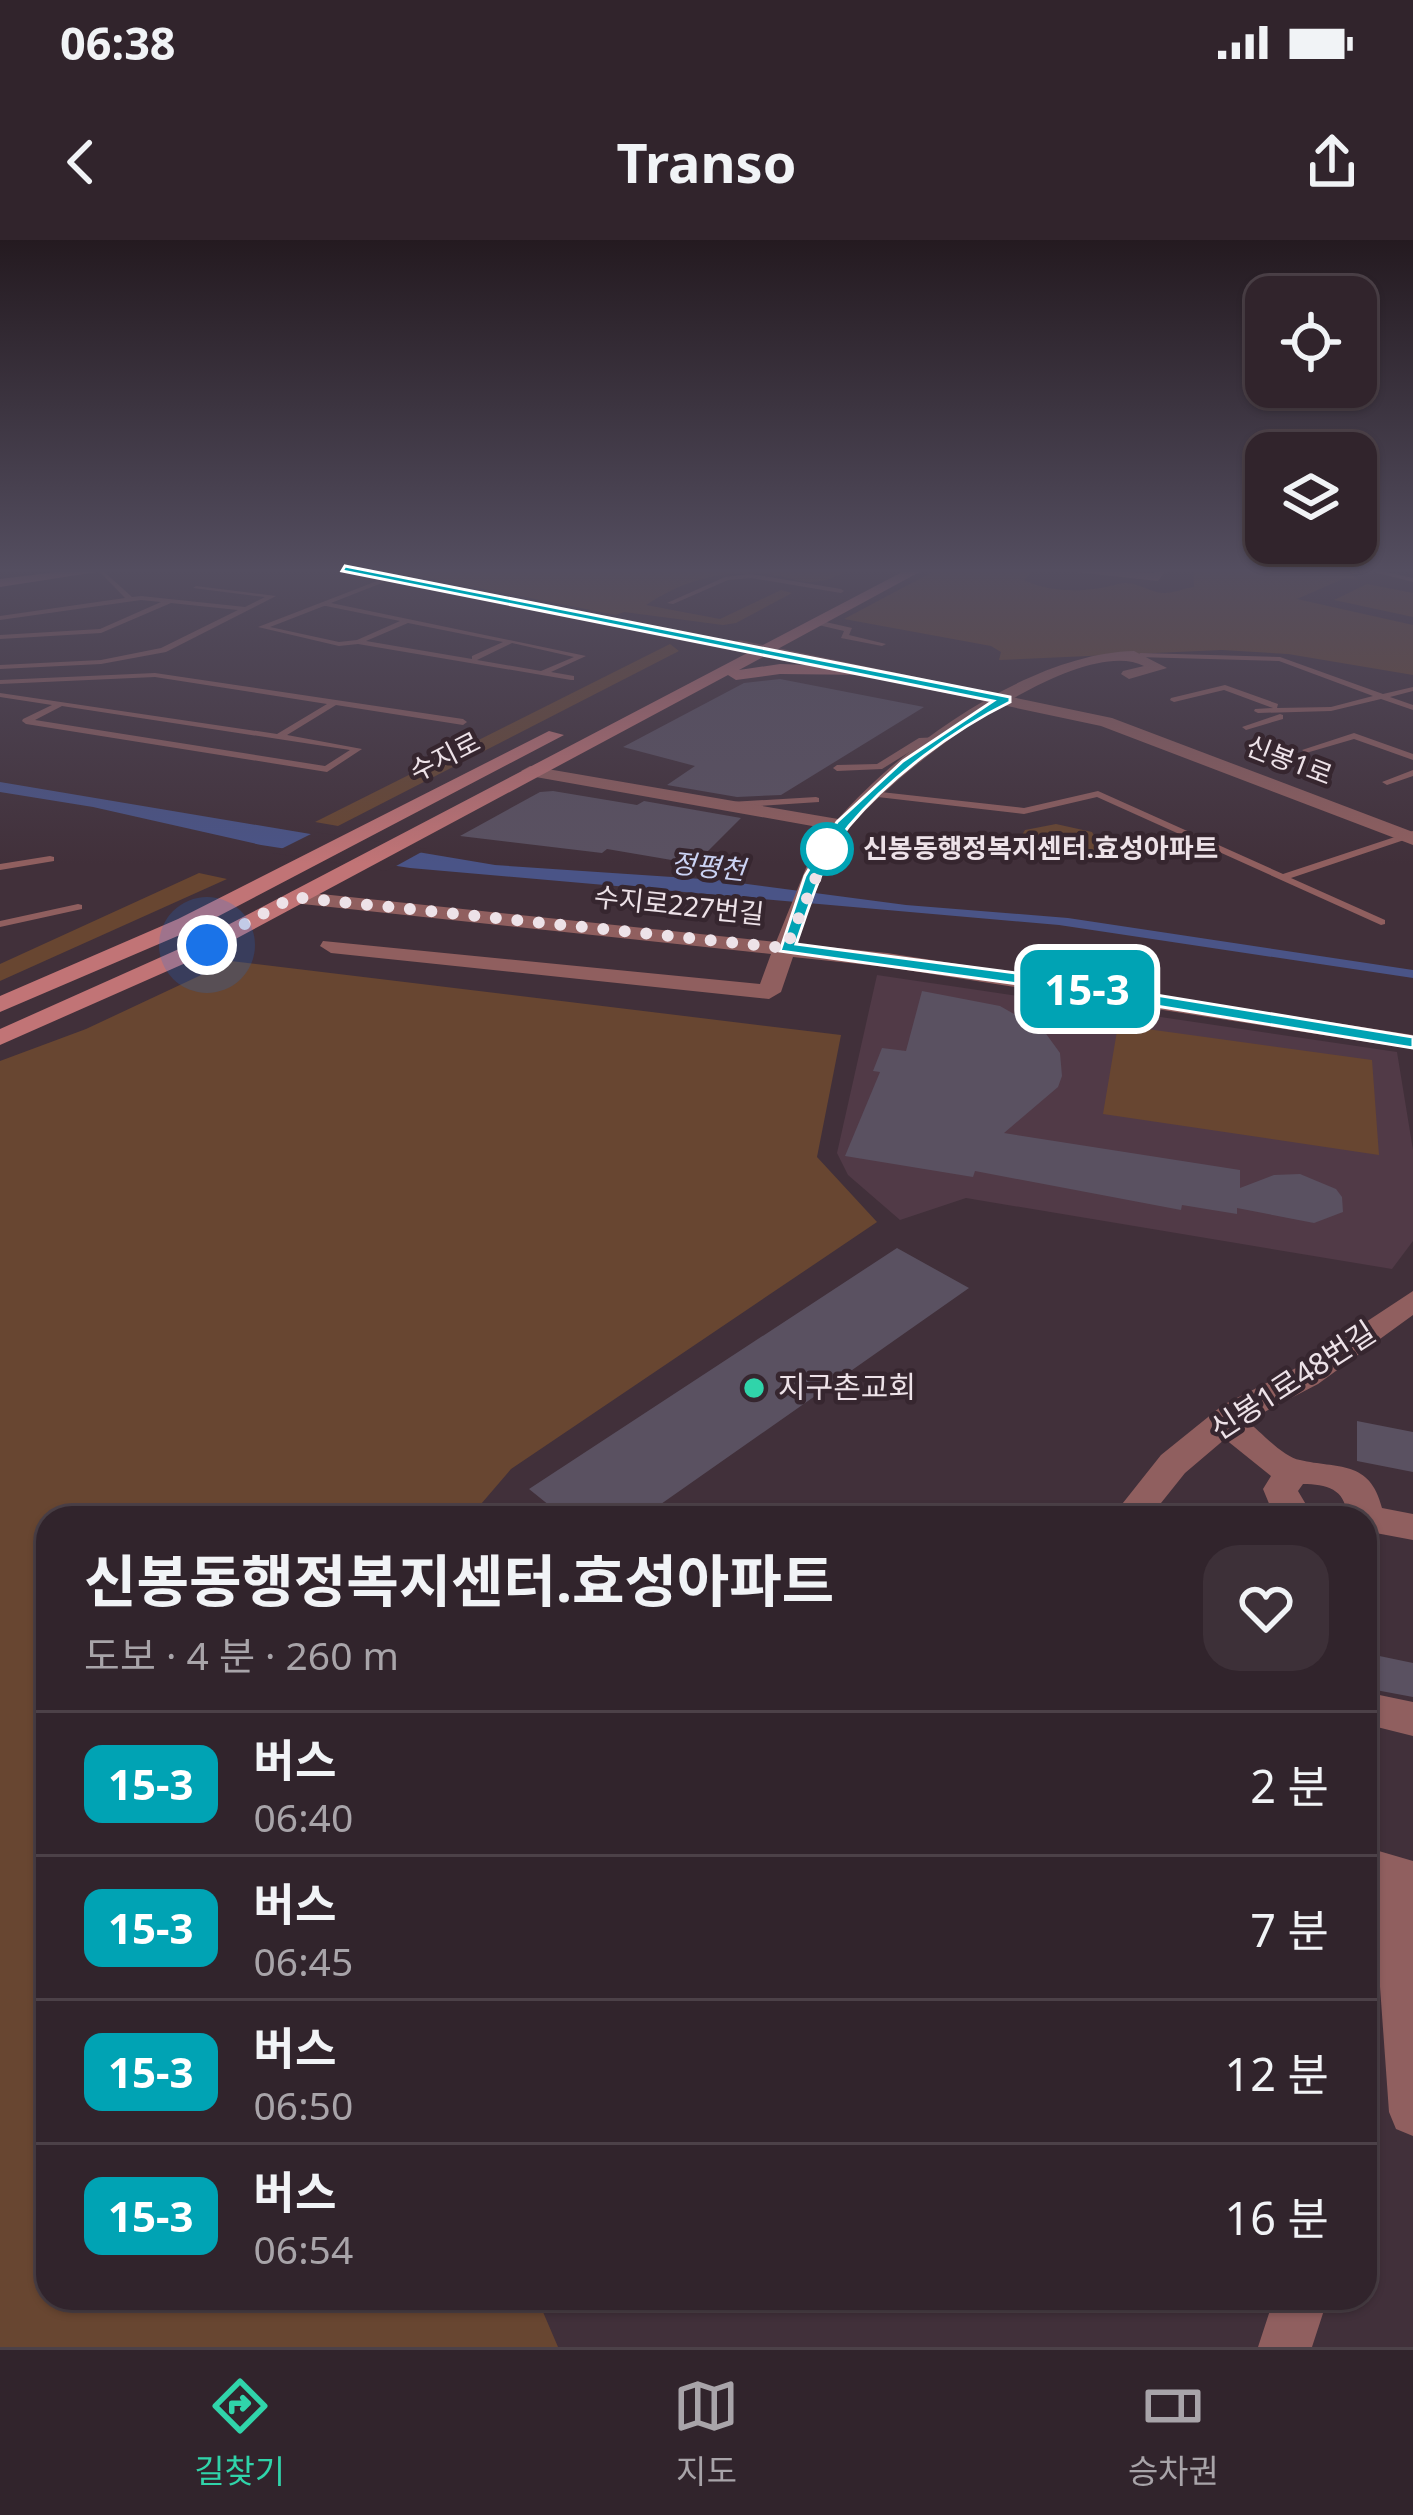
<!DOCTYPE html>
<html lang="ko">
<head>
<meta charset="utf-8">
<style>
	body { margin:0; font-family:"Noto Sans","Noto Sans KR",sans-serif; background:#3d3038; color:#f1f3f6; height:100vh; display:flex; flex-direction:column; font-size:45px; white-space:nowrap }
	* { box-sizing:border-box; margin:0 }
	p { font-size:39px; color:#a8a4a9 }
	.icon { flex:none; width:66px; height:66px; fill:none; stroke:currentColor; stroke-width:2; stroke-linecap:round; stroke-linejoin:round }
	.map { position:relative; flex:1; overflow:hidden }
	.side { position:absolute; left:36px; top:1266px; width:1341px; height:804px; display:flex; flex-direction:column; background:#31242c; border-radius:36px; box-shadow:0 3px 9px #0004,0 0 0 3px #4c4148 }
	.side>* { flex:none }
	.badge { padding:0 24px; border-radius:18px; font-size:42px; line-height:78px }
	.controls { position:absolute; left:1245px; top:36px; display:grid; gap:24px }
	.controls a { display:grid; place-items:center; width:132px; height:132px; border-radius:24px; background:#31242c; box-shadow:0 3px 9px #0004,0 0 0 3px #4c4148; font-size:60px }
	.you { position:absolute; width:60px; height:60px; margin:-30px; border:9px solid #fff; border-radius:50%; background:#1a73e8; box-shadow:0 0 0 18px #1a73e833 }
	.map>.badge { position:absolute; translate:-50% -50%; box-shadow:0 0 0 6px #fff }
	.round { display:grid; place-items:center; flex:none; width:126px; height:126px; border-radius:36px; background:#3d3038 }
	.headline { display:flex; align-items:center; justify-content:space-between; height:204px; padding:0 48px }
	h1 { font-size:57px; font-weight:700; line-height:90px }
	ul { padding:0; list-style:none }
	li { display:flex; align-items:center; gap:36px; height:144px; padding:0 48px; border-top:3px solid #4c4148 }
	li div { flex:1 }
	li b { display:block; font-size:45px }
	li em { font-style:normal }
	li .badge { min-width:132px; font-weight:700; text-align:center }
	.status { display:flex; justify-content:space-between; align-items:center; height:84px; padding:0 60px; background:#31242c; direction:ltr }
	.status svg { height:33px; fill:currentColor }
	header { display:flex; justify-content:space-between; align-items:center; height:156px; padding:0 48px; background:#31242c; font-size:54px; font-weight:700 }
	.menu { display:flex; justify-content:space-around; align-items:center; height:168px; border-top:3px solid #4c4148; background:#31242c; font-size:33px; color:#a8a4a9 }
	.menu a { display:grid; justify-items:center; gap:6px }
	.menu .selected { color:#30d4aa }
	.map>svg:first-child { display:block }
	.built { fill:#513a47 }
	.green { fill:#684631 }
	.water { fill:#4a5487 }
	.pier { fill:#41303a }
	.building { fill:#5a5161 }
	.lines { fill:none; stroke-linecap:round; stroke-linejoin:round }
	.service { fill:#905f5f; fill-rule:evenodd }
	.minor { fill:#905f5f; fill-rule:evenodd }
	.tertiary { fill:#905f5f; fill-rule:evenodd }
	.secondary { fill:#c17476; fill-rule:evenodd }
	.line { fill:#00a3b4; stroke:#fff; stroke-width:3 }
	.walk { stroke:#ede2e8; stroke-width:12; stroke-dasharray:0 21.6 }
	.stop-dot { fill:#fff; stroke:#00a3b4; stroke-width:6 }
	.poi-dot { fill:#30d4aa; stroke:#36262f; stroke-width:4.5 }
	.labels { text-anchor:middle; stroke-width:9; stroke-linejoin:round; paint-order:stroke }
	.far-street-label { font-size:27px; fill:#ede2e8; stroke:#36262f }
	.far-stop-label { font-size:27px; font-weight:bold; fill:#ede2e8; stroke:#36262f; text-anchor:start }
	.far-water-label { font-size:27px; font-style:italic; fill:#cbd3f4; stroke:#36262f }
	.street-label { font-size:30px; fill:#ede2e8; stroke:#36262f }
	.poi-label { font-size:30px; fill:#ede2e8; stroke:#36262f; text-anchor:start }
</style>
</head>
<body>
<div class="status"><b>06:38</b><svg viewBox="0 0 49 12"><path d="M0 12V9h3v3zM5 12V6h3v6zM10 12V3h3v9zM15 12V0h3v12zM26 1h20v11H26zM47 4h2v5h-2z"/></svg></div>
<header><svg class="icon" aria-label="back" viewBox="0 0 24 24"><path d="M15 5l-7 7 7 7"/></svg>Transo<svg class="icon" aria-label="share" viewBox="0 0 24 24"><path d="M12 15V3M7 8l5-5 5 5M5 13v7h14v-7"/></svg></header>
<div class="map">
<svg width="1413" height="2107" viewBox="0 0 1413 2107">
	<rect width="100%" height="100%" fill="#41303a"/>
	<!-- built -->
	<path class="built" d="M877,735L1397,812L1413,910V1001L1392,1029L966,958L900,980L848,935L837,913Z"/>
	<!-- green -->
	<path class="green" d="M382,329H381H852C801,355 802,334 752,333C710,333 680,343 646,365L720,379L781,350L792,353L736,383L723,385L624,372L616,375Z
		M938,329H1034L1024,340C1053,354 1091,352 1118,344C1135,339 1149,353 1165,353C1174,353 1185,348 1194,347L1193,329H1343L1359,340L1345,338L1297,359L1413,385V435L1288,414L1222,410L999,420L1001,412L991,406L844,379Z
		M1367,344L1413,353V377L1334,360Z
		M670,404L679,411L338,586L315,582Z
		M1056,584L1092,592L1101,608C1078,624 1038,622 1019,600L1025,590Z
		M199,633L227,639L0,741V724Z
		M231,721L841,795L817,917L877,982L511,1229L469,1278H48V2058H537L558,2107H0V821L86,789Z
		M1118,785L1372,820L1379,915L1103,874Z"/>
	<!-- water -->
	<path class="water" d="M0,542L495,625L717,640L906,665L1068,678L1413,730V738L1059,685L410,628L261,605L93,567L0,552Z"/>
	<!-- pier -->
	<path class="pier" d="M315,592L427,609L387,631L273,613Z"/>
	<!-- building -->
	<path class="building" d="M780,439L924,467L781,555L737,557L667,545L695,526L623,507L744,443Z
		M553,551L637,565L644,561L741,578L695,624L607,609L602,613L460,596L540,552Z
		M922,751L1000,766L1044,791L1060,813L1062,836L1058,847L1004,893L1240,930V948L1274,935L1300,934L1336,949L1342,957L1343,972L1314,983L1237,968V974L1182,965L1181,970L975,931L973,937L845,916L880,832L873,831L882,808L906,811Z
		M897,1008L969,1048L641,1278H565L529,1249Z
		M1357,1181L1413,1192V1232L1357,1221Z
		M1365,1413L1413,1423V1457L1365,1448Z"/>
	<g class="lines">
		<!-- service -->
		<path class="service" d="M97,329H101L132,357L141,356L245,367L265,357L193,348L196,346L276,356L166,412L101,424L0,429V425L101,420L161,408L238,370L171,363L101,393L0,399V395L100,389L161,362L141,360L0,380V376L125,358Z
			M1362,329H1372L1413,338V342Z
			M751,334L841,349L844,351L841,353L751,338L728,340L673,364L667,363L725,337Z
			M390,336L392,339L331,363L586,416L551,432L574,436V440H571L358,404L339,406L258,387ZM324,366H326L400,381L357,400L339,402L270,387ZM408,383L503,402L472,416V419L366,401ZM512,403L574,417L541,431L477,420Z
			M817,380L852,388L849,395L886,404L882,406L841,398L844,391L814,384Z
			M1140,413L1280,417L1383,454L1413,447V451L1390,457L1413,465V470L1381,459L1331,471L1258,473L1254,471L1255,469L1273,468L1224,450L1174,462L1170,460L1171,458L1225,445L1278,464L1277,468L1331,467L1373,456L1279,421L1137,417Z
			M155,433L463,479L467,482L463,485L336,465L287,495L362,509L327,532L26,484L22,481L23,479L52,465L0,457V453L277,494L327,464L155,437L0,444V440ZM62,466L350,510L325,526L35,480Z
			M1280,474L1283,475V479L1246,490L1242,487Z
			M1354,493L1413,514V520L1354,499L1306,513L1302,510Z
			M941,497L944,498V502L924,503L882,529L837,531L833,528L837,525L877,524L919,498Z
			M1413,530V536L1387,545L1382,542Z
			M872,551L1024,568L1098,551L1283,634L1413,591V597L1291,638L1385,680V684L1381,685L1097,557L1024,574L869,556V552Z
			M816,557L819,558V562L730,568L725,565L730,562Z
			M50,616L54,617V621L0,630V624Z
			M78,664L82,665V669L0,687V681Z"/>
		<!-- minor -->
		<path class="minor" d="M1048,329L1152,333L1167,329L1158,341Z
			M1134,411L1167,428L1129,439L1121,434L1123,431L1144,426C1077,391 885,538 846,593C823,625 810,667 797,704L887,713L1413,795V809L887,727L793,717L781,752L769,759L331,713L320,706L323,701L760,744L771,714L293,663L283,657L293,651L776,702L806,628L829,589L530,536L521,531L530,526L838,579C903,504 1033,413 1134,411Z
			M1413,1051V1075L1318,1144L1247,1181C1261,1192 1283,1217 1300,1220C1337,1229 1370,1219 1382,1268L1413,1274V1300L1365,1291V1278H1346C1348,1250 1327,1244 1303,1244L1298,1251L1314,1278H1275L1263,1249L1271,1236L1225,1199L1185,1233L1149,1278H1111L1161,1215L1223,1165L1296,1128Z
			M1365,1452L1413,1462V1496L1365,1484Z
			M1365,1607L1413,1621V1896L1396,1889L1389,1872L1373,1649L1365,1647Z
			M1274,2058H1328L1312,2107H1258Z"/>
		<!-- tertiary -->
		<path class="tertiary" d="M739,400L1112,478L1413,592V605L1101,486L734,408L731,405Z"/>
		<!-- secondary -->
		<path class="secondary" d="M80,329H116L0,347V339Z
			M339,329H364L747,405L739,410Z
			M908,329H925L739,430L780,424L866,427L874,432L872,435L780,434L736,440L728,435L215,710L0,805V789L199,700Z
			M549,491L564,495L194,689L0,772V756L178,679Z"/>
	</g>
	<!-- sky -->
	<linearGradient id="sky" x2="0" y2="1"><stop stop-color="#241a20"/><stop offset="0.53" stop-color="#544e60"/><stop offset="1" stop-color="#544e60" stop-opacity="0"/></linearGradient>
	<rect width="1413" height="624" fill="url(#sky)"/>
	<!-- line -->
	<path class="line" d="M345,326L1010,457V462C953,490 890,537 849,586C823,618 810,665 796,704L1046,737L1413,797V808L1046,748L780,711L805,636L837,582L903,521L993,461L342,331Z"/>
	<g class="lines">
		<!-- walk -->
		<path class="walk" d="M207,705L293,657L786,708L830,604L827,609"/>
	</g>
	<!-- markers -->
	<circle class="stop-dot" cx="827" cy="609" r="24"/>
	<circle class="poi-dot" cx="754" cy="1148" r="12"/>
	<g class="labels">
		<!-- far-street labels -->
		<g class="far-street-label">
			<text transform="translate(445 517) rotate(-27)" y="9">수지로</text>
			<text transform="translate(1289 521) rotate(21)" y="9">신봉1로</text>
			<text transform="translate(679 666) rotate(6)" y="9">수지로227번길</text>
		</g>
		<!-- far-stop labels -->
		<g class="far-stop-label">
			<text x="863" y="618">신봉동행정복지센터.효성아파트</text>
		</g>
		<!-- far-water labels -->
		<g class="far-water-label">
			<text transform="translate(708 627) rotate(6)" y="9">정평천</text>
		</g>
		<!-- street labels -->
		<g class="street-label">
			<text transform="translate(1293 1141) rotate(-33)" y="10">신봉1로48번길</text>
		</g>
		<!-- poi labels -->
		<g class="poi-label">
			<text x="778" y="1158">지구촌교회</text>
		</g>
	</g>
</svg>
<div class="controls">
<a><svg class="icon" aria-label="locate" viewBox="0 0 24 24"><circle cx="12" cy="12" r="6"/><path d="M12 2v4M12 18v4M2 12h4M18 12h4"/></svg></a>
<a><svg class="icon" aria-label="layers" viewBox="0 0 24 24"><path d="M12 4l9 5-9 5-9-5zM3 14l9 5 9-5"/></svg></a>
</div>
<div class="you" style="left:207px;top:705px"></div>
<b class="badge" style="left:1087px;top:749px;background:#00a3b4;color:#fff">15-3</b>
<section class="side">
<div class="headline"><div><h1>신봉동행정복지센터.효성아파트</h1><p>도보 · 4 분 · 260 m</p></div><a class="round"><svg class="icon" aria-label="heart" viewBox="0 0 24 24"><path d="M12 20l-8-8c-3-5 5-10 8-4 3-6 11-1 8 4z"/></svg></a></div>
<ul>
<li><span class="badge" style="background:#00a3b4;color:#fff">15-3</span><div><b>버스</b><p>06:40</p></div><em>2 분</em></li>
<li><span class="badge" style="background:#00a3b4;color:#fff">15-3</span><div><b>버스</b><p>06:45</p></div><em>7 분</em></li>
<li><span class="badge" style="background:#00a3b4;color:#fff">15-3</span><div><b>버스</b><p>06:50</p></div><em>12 분</em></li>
<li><span class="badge" style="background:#00a3b4;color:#fff">15-3</span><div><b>버스</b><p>06:54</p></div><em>16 분</em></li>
</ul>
</section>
</div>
<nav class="menu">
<a class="selected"><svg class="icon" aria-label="directions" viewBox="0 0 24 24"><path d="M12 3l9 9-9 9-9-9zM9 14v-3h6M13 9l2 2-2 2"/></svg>길찾기</a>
<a><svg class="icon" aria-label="map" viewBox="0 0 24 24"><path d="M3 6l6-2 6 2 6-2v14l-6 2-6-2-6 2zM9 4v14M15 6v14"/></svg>지도</a>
<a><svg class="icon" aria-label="tickets" viewBox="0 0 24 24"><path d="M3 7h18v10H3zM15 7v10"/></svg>승차권</a>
</nav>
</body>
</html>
